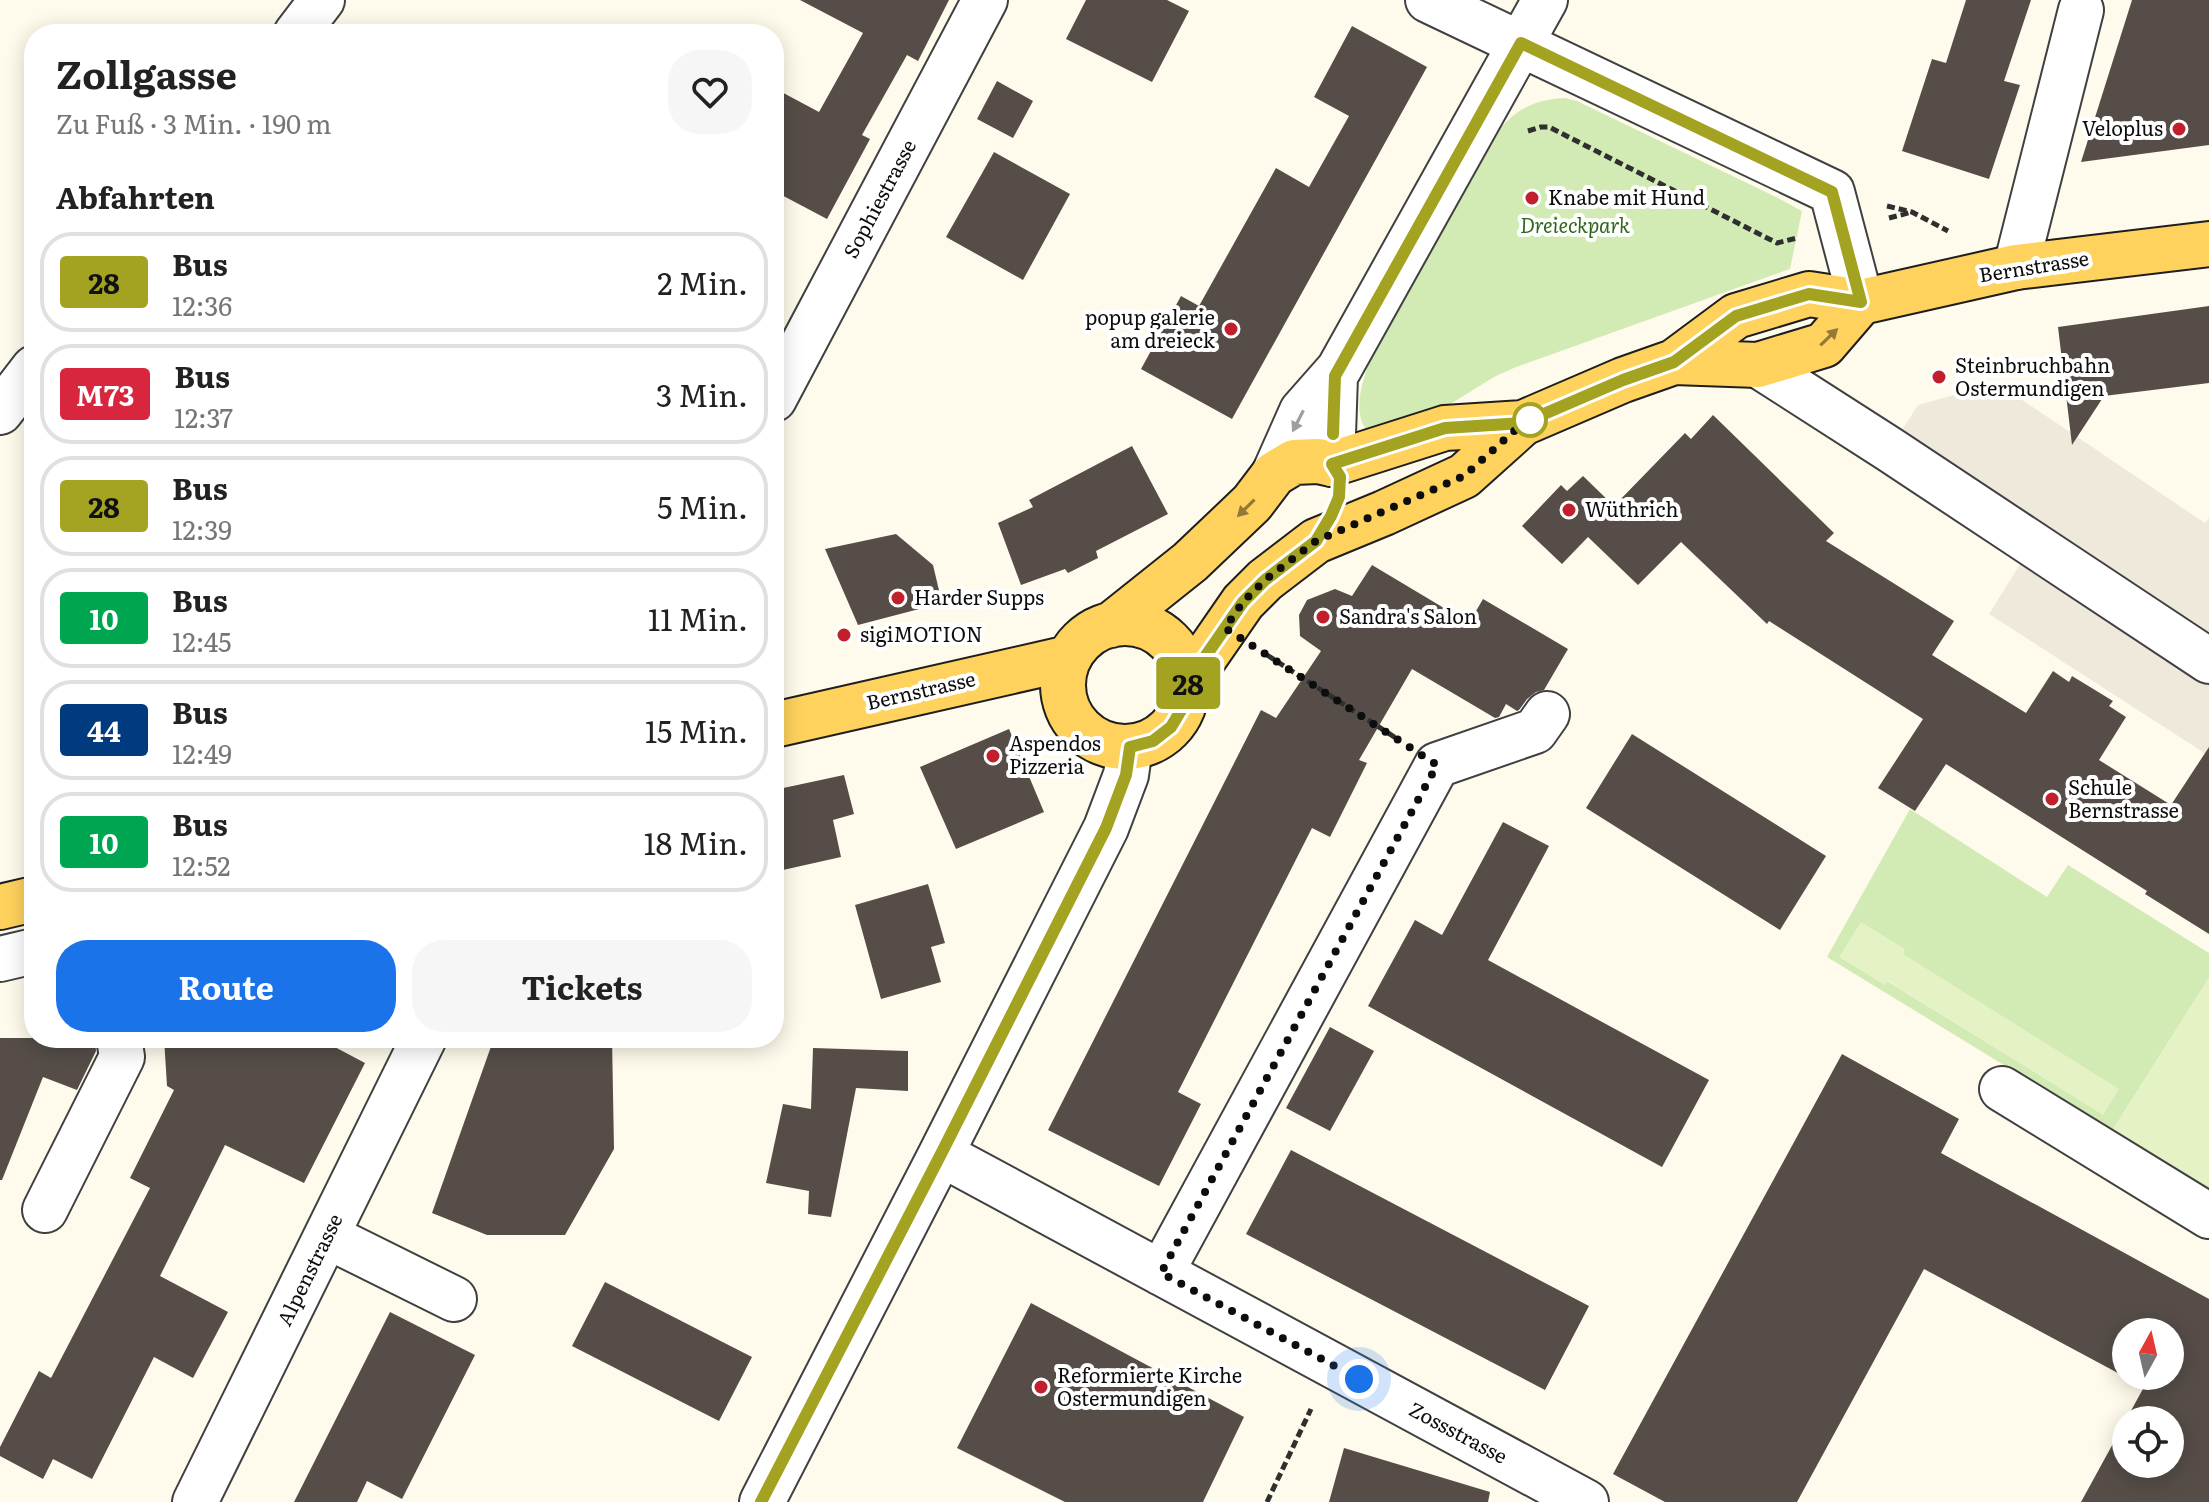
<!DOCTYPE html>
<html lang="de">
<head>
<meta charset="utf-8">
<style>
	body { margin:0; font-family:Literata,serif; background:#f6f6f6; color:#222; height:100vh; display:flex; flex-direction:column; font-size:30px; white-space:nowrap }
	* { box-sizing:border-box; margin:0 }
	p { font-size:26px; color:#767676 }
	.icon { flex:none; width:44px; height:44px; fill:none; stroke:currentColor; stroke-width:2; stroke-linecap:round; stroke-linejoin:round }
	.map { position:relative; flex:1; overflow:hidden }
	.side { position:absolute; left:24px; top:24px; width:760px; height:1024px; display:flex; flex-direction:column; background:#fff; border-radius:32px; box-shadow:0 4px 20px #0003 }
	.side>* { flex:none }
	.badge { padding:0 16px; border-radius:6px; font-size:28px; line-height:52px }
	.needle { width:52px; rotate:8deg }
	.buttons { position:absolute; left:2112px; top:1318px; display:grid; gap:16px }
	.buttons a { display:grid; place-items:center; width:72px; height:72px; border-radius:50%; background:#fff; box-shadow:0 4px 20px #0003; font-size:40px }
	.you { position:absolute; width:40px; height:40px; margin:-20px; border:6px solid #fff; border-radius:50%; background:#1a73e8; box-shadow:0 0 0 12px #1a73e833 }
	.map>.badge { position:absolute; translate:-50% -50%; box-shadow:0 0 0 4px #fff }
	h2 { padding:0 32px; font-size:30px; line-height:72px }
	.round { display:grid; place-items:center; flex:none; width:84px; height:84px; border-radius:32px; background:#f6f6f6 }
	.headline { display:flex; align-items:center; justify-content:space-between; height:136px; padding:0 32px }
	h1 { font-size:38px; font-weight:700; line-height:60px }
	.cta { display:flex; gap:16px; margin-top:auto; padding:16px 32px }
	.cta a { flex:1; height:92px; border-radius:32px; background:#1a73e8; color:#fff; font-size:32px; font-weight:700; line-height:92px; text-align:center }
	.cta a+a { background:#f6f6f6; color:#222 }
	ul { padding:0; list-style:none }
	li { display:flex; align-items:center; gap:24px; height:100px; margin:0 16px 12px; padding:0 16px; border:4px solid #e0e0e0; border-radius:32px }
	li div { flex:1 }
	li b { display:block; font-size:30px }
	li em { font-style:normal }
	li .badge { min-width:88px; font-weight:700; text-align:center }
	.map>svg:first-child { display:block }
	.green { fill:#d2ebb4; fill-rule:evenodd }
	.pitch { fill:#e4f2c6 }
	.plaza { fill:#efe9db }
	.building { fill:#564d48; fill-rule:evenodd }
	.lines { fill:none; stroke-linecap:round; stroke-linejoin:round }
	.minor-casing { stroke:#404040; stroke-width:48 }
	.major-casing { stroke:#1e1e1e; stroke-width:48 }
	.path { stroke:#2f2f2f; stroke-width:5; stroke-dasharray:8 4; stroke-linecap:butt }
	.minor { stroke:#fff; stroke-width:44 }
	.major { stroke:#fed25d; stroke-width:44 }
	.oneway { fill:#927939 }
	.oneway2 { fill:#9e9e9e }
	.line-casing { stroke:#fff; stroke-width:18 }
	.line { stroke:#a4a221; stroke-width:12 }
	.walk { stroke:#0d0d0d; stroke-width:8; stroke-dasharray:0 14.4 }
	.poi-dot { fill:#c21f2c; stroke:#fff; stroke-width:3 }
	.stop-dot { fill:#fff; stroke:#a4a221; stroke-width:4 }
	.labels { text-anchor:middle; stroke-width:8; stroke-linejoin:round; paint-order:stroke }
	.poi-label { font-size:20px; fill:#0d0d0d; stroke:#fff; text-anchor:start }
	.street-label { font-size:20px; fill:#0d0d0d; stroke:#fff }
	.park-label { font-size:20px; font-style:italic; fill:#2d671a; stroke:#fff }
</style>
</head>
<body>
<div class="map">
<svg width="2209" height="1502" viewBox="0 0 2209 1502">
	<rect width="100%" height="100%" fill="#fffbec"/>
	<!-- green -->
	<path class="green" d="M1565,98L1577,101L1776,197L1802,211L1790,269L1516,367L1494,377L1444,408L1368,432C1350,412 1364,374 1374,352L1500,129C1517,108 1538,99 1565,98Z
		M1910,809L2047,897L2068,865L2209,953V978L2112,1131L1827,957ZM1905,949L1902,954L2118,1089L2103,1114L1887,981Z"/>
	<!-- pitch -->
	<path class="pitch" d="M1861,922L1905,949L1903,954L2119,1089L2103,1115L1888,981L1885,985L1839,957Z
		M2209,978V1190L2112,1131Z"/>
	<!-- plaza -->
	<path class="plaza" d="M1997,383L2205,523L2209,518V756L1989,614L2022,561L1877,469L1918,405Z"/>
	<!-- building -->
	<path class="building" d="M800,0H949L918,61L907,55L862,135L870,139L827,219L774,191V88L819,112L863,33Z
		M1086,0H1167L1189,11L1152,82L1066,39Z
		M1966,0H2031L2004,81L2020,85L1989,179L1902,151L1932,59L1946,63Z
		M2132,0H2209V145L2081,162Z
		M1352,26L1427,67L1232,419L1141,369L1181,296L1199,306L1276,168L1309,187L1349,116L1314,97Z
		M997,81L1033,101L1013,138L977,119Z
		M994,152L1070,194L1023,280L946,237Z
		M2209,306V383L2104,396L2072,445L2058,327Z
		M1713,415L1834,533L1826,541L1954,621L1932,655L2026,713L2053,671L2069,682L2072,676L2113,701L2109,706L2126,717L2099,760L2171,805L2209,747V934L2145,894L2147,891L1946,764L1915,811L1878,788L1923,719L1769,621L1767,624L1681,542L1638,585L1588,537L1562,564L1522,526L1561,485L1567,491L1583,476L1614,506L1685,433L1691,439Z
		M1132,446L1168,514L1096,551L1098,558L1068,573L1065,569L1021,585L998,523L1033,507L1029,500Z
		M896,534L933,565L942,603L858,625L825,549Z
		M1372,565L1469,623L1483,599L1568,649L1544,690L1536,692L1527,699L1519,710L1517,711L1506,704L1499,717L1495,718L1412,669L1359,760L1367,763L1330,837L1312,828L1178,1092L1201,1104L1159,1186L1048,1130L1261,710L1276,718L1321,651L1300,636L1299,615L1307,600L1335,589L1352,596Z
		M1009,729L1044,812L956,849L920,767Z
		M1632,734L1826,856L1780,930L1586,808Z
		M844,775L854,814L833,820L841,857L774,872V790Z
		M1503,822L1549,846L1488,960L1709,1080L1662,1167L1368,1006L1415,920L1442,935Z
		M928,884L945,943L931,947L941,982L881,999L855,905Z
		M1330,1027L1374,1051L1330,1131L1286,1108Z
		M0,1038H95L96,1051L77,1090L43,1077L2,1180H0Z
		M164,1038H248V1047L331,1045L365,1063L304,1183L225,1145L160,1276L228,1312L193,1378L154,1357L92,1479L53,1459L43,1479L0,1456V1447L39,1371L51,1378L150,1188L130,1178L174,1090L167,1086Z
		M494,1038H612L614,1149L565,1235H487L432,1213Z
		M813,1048L908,1051V1091L856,1088L831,1217L808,1214L809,1191L766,1183L783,1104L811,1109Z
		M1842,1054L1959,1119L1941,1153L2209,1299V1502H2081L2144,1387L1924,1269L1797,1502H1665L1613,1474ZM2126,1332H2170V1376H2126ZM2126,1420H2170V1464H2126Z
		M1291,1150L1589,1306L1545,1390L1246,1234Z
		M605,1282L752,1357L719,1421L572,1346Z
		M1031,1303L1244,1417L1203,1502H1065L957,1448Z
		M390,1312L475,1355L402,1499L367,1481L357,1502H294Z
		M1344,1448L1490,1492L1488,1502H1329Z"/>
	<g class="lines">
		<!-- minor casing -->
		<g class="minor-casing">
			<path id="minor" d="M1428,0L1832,192L1861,302
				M296,34L322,0
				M2016,267L2081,10
				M1758,365L1889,449L2209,661
				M774,399L985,0
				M0,412L34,368
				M1332,464L1335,376
				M1274,474L1302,411L1339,369L1545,0
				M0,959L34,951
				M2002,1089L2209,1216
				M941,1154L1586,1502
				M45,1210L122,1057L119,1038
				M327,1236L454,1299
				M1161,1273L1437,765L1535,731L1547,714
				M195,1502L424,1038
				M762,1502L941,1154L1106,828L1126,775L1130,747"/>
		</g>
		<!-- major casing -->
		<g class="major-casing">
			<path id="major" d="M1674,362L1758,365L1824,345L1861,302
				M1063 685a62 62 0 1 1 124 0a62 62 0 1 1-124 0Z
				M1111,625L1190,562L1252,503L1274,474L1294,462L1318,461L1332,464L1445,428L1523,423L1623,380L1674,362L1736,316L1809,294L1861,302L2016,267L2209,244
				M1187,683L1243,602L1265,580L1316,541L1384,513L1464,476L1523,423
				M774,725L1069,658
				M0,907L34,899"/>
		</g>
		<!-- path -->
		<path class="path" d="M1528,131L1541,127H1549L1777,243L1797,238
			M1887,206L1912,212L1948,231
			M1889,218L1912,212
			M1267,655L1399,740
			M1267,1502L1311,1409"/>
		<!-- minor -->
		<use href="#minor" class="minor"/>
		<!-- major -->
		<use href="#major" class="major"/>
	</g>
	<!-- one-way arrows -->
	<defs><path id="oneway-solid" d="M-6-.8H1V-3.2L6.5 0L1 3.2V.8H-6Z" transform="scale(2)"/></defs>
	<g class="oneway">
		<use href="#oneway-solid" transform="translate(1829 337) rotate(-44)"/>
		<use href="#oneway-solid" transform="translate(1246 508) rotate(135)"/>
	</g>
	<use class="oneway2" href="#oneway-solid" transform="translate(1298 421) rotate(117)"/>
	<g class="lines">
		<!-- line casing -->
		<g class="line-casing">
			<path id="line" d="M761,1502L941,1154L1106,828L1126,775L1130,747L1153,741L1171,727L1183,707L1187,683L1243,602L1265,580L1316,541L1331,516L1339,497L1340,477L1332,464L1445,428L1523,423L1623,380L1674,362L1736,316L1809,294L1861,302L1832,192L1521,43L1335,376L1333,434"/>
		</g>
		<!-- line -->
		<use href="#line" class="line"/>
		<!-- walk -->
		<path class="walk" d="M1359,1379L1161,1273L1437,765L1225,628L1243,602L1265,580L1316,541L1464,476L1523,423L1530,420"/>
	</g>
	<!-- markers -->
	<g class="poi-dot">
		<circle cx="2179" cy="129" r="8"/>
		<circle cx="1532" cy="198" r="8"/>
		<circle cx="1231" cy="329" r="8"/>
		<circle cx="1939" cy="377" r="8"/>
		<circle cx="1569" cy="510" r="8"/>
		<circle cx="898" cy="598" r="8"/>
		<circle cx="1323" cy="617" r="8"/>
		<circle cx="844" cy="635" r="8"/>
		<circle cx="993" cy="756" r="8"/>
		<circle cx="2052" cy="799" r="8"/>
		<circle cx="1041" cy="1387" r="8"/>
	</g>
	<circle class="stop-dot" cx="1530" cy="420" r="16"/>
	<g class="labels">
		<!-- poi labels -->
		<g class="poi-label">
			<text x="2163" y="136" text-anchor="end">Veloplus</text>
			<text x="1548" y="205">Knabe mit Hund</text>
			<text x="1215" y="325" text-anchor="end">popup galerie<tspan x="1215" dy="23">am dreieck</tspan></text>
			<text x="1955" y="373">Steinbruchbahn<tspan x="1955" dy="23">Ostermundigen</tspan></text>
			<text x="1585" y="517">Wüthrich</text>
			<text x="914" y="605">Harder Supps</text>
			<text x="1339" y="624">Sandra's Salon</text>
			<text x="860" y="642">sigiMOTION</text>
			<text x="1009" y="751">Aspendos<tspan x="1009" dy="23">Pizzeria</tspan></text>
			<text x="2068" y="795">Schule<tspan x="2068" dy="23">Bernstrasse</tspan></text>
			<text x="1057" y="1383">Reformierte Kirche<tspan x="1057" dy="23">Ostermundigen</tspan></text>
		</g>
		<!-- street labels -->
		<g class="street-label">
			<text transform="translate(880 199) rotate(-62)" y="7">Sophiestrasse</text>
			<text transform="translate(2034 267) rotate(-9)" y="7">Bernstrasse</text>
			<text transform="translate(921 691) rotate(-13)" y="7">Bernstrasse</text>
			<text transform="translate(310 1270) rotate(-64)" y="7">Alpenstrasse</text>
			<text transform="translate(1458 1433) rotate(28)" y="7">Zossstrasse</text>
		</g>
		<!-- park labels -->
		<g class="park-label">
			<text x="1575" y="233">Dreieckpark</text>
		</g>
	</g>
</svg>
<div class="buttons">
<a><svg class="needle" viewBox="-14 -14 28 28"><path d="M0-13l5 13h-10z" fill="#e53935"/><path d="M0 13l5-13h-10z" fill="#767676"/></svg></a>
<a><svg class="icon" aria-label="locate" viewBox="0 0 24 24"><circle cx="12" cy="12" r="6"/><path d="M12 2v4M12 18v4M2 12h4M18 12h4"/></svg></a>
</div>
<div class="you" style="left:1359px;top:1379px"></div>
<b class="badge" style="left:1188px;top:683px;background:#a4a221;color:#111">28</b>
<section class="side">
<div class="headline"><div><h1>Zollgasse</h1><p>Zu Fuß · 3 Min. · 190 m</p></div><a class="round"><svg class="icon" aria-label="heart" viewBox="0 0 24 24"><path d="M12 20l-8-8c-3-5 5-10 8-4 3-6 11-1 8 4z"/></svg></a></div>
<h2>Abfahrten</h2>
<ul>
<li><span class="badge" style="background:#a4a221;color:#111">28</span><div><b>Bus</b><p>12:36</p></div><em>2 Min.</em></li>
<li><span class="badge" style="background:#d7263d;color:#fff">M73</span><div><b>Bus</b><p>12:37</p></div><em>3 Min.</em></li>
<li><span class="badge" style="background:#a4a322;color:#111">28</span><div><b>Bus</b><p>12:39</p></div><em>5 Min.</em></li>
<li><span class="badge" style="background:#00a54f;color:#fff">10</span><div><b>Bus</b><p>12:45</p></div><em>11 Min.</em></li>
<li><span class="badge" style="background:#003b80;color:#fff">44</span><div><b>Bus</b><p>12:49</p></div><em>15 Min.</em></li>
<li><span class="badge" style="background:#00a551;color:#fff">10</span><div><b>Bus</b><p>12:52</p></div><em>18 Min.</em></li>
</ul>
<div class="cta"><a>Route</a><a>Tickets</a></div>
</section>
</div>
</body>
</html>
